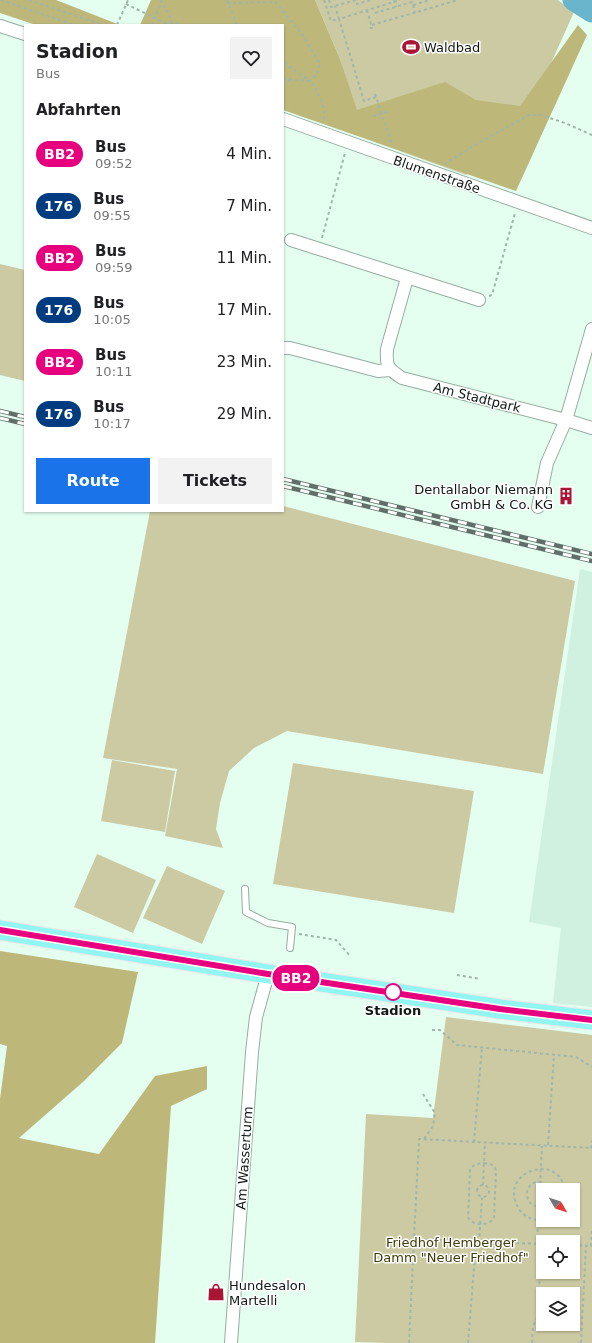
<!DOCTYPE html>
<html lang="de">
<head>
<meta charset="utf-8">
<style>
	body { margin:0; font-family:"DejaVu Sans",sans-serif; background:#f2f2f2; color:#202124; height:100vh; display:flex; flex-direction:column; font-size:15px; white-space:nowrap }
	* { box-sizing:border-box; margin:0 }
	p { font-size:13px; color:#757577 }
	.icon { flex:none; width:22px; height:22px; fill:none; stroke:currentColor; stroke-width:2; stroke-linecap:round; stroke-linejoin:round }
	.map { position:relative; flex:1; overflow:hidden }
	.sheet { position:absolute; left:24px; top:24px; width:260px; height:488px; display:flex; flex-direction:column; background:#fff; border-radius:0px; box-shadow:0 1px 3px #0004 }
	.sheet>* { flex:none }
	.badge { padding:0 8px; border-radius:13px; font-size:14px; line-height:26px }
	.needle { width:26px; rotate:129deg }
	.controls { position:absolute; left:536px; top:1183px; display:grid; gap:8px }
	.controls a { display:grid; place-items:center; width:44px; height:44px; border-radius:0px; background:#fff; box-shadow:0 1px 3px #0004; font-size:20px }
	.map>.badge { position:absolute; translate:-50% -50%; box-shadow:0 0 0 2px #fff }
	h2 { padding:0 12px; font-size:15px; line-height:36px }
	.round { display:grid; place-items:center; flex:none; width:42px; height:42px; border-radius:0px; background:#f2f2f2 }
	.head { display:flex; align-items:center; justify-content:space-between; height:68px; padding:0 12px }
	h1 { font-size:19px; font-weight:700; line-height:30px }
	.action { display:flex; gap:8px; margin-top:auto; padding:8px 12px }
	.action a { flex:1; height:46px; border-radius:0px; background:#1a73e8; color:#fff; font-size:16px; font-weight:700; line-height:46px; text-align:center }
	.action a+a { background:#f2f2f2; color:#202124 }
	ul { padding:0; list-style:none }
	li { display:flex; align-items:center; gap:12px; height:52px; padding:0 12px }
	li div { flex:1 }
	li b { display:block; font-size:15px }
	li em { font-style:normal }
	li .badge { min-width:44px; font-weight:700; text-align:center }
	.map>svg:first-child { display:block }
	.built { fill:#d0f1e0 }
	.green { fill:#cccaa3; fill-rule:evenodd }
	.forest { fill:#bdb87a }
	.lines { fill:none; stroke-linecap:round; stroke-linejoin:round }
	.river { stroke:#6ab4cc; stroke-width:21 }
	.service-casing { stroke:#95ada1; stroke-width:8 }
	.minor-casing { stroke:#95ada1; stroke-width:14 }
	.primary-casing { stroke:#e7e8e8; stroke-width:21 }
	.path { stroke:#a1b6ab; stroke-width:2; stroke-dasharray:3 3; stroke-linecap:butt }
	.service { stroke:#fff; stroke-width:6 }
	.minor { stroke:#fff; stroke-width:12 }
	.primary { stroke:#91f5f1; stroke-width:19 }
	.rail-casing { stroke:#606f67; stroke-width:4.5 }
	.rail { stroke:#fff; stroke-width:3; stroke-dasharray:9; stroke-linecap:butt }
	.line-casing { stroke:#fff; stroke-width:9 }
	.line { stroke:#e6007e; stroke-width:6 }
	.stop-dot { fill:#fff; stroke:#e6007e; stroke-width:2 }
	.labels { text-anchor:middle; stroke-width:3; stroke-linejoin:round; paint-order:stroke }
	.poi-label { font-size:13px; fill:#101914; stroke:#fff; text-anchor:start }
	.street-label { font-size:13px; fill:#101914; stroke:#fff }
	.stop-label { font-size:13px; font-weight:bold; fill:#101914; stroke:#fff }
	.park-label { font-size:13px; fill:#3f3b09; stroke:#fff }
</style>
</head>
<body>
<div class="map">
<svg width="592" height="1343" viewBox="0 0 592 1343">
	<rect width="100%" height="100%" fill="#e4fef0"/>
	<!-- built -->
	<path class="built" d="M580,569L592,572V1007L553,1003L561,928L529,922Z"/>
	<!-- green -->
	<path class="green" d="M315,0H558L574,12L531,108L516,116L466,175L328,125L352,101L340,59Z
		M0,264L25,270V381L0,375Z
		M283,506L575,581L543,774L287,731L254,748L229,771L220,803L216,829L223,848L165,836L177,769L103,758L150,511H283Z
		M112,760L175,771L165,832L101,821Z
		M293,763L474,791L454,913L273,884Z
		M97,854L156,880L133,933L74,907Z
		M167,866L225,891L202,944L143,918Z
		M446,1017L592,1035V1343H386L355,1342L366,1114L433,1118ZM543,1190H573V1220H543ZM543,1242H573V1272H543ZM543,1294H573V1324H543Z"/>
	<!-- forest -->
	<path class="forest" d="M0,0H56L120,25H36L0,13Z
		M151,0H315L340,59L357,110L445,82L476,100L520,106L578,25L587,35L516,191L283,110V25H140Z
		M0,951L138,972L122,1043L84,1081L19,1138L99,1154L155,1076L207,1066V1089L171,1106L155,1343H0V1099L7,1046L0,1044Z"/>
	<g class="lines">
		<!-- river -->
		<path class="river" d="M573,0L592,12"/>
		<!-- service casing -->
		<g class="service-casing">
			<path id="service" d="M245,889L246,912L268,923L292,927L290,948"/>
		</g>
		<!-- minor casing -->
		<g class="minor-casing">
			<path id="minor" d="M0,26L25,34
				M283,119L592,228
				M291,240L479,300
				M407,278L387,349C386,367 387,368 402,378L566,420L592,428
				M283,348H290L378,371L390,370
				M538,507L547,463L566,420L592,329
				M231,1343L252,1052L256,1017L268,974"/>
		</g>
		<!-- primary casing -->
		<g class="primary-casing">
			<path id="primary" d="M0,930L268,974L500,1009L592,1020"/>
		</g>
		<!-- path -->
		<path class="path" d="M1,0L74,25
			M29,0L103,25
			M161,0V3L169,13L172,25
			M227,0L237,25
			M324,0L331,21L339,19L335,6
			M329,0L331,7L356,0L357,4L371,0
			M394,0L396,7
			M227,3L276,2L303,36L320,64L317,74L310,81L283,62
			M126,4L165,23L171,22L181,25
			M413,5L415,13
			M367,10L372,28H370
			M375,13L412,2L413,5L430,0
			M117,25L128,0
			M152,25L161,3
			M372,25L458,0
			M283,79L310,81C319,92 326,108 324,122
			M283,85L291,79
			M375,94L392,145
			M376,97L364,101L339,19L400,0
			M373,116L390,111
			M444,164L477,144L529,115H540L565,123L592,135
			M322,238L345,153
			M489,296L492,295L515,213
			M299,934L336,940L351,957
			M457,975L480,979
			M432,1030H440L457,1045L576,1057L592,1067
			M423,1094L435,1113L433,1126L424,1139
			M474,1142L482,1047
			M548,1145L554,1055
			M591,1148L592,1141
			M484,1163C490,1164 494,1164 496,1170L494,1217C490,1227 472,1226 468,1217L470,1170C473,1164 477,1164 484,1163Z
			M477 1191a6 6 0 1 1 12 0a6 6 0 1 1-12 0Z
			M483,1185L485,1142
			M543,1206C521,1210 523,1179 541,1182C545,1183 548,1186 550,1190
			M543,1220C534,1221 524,1217 519,1209C496,1172 559,1151 565,1190
			M479,1242L482,1198
			M537,1244L542,1146
			M543,1244L414,1239L419,1139L592,1148
			M573,1245L592,1246
			M591,1246L592,1231
			M409,1343L414,1239
			M468,1343L476,1242
			M532,1343L533,1326L538,1316L541,1244
			M581,1343L586,1245"/>
		<!-- service -->
		<use href="#service" class="service"/>
		<!-- minor -->
		<use href="#minor" class="minor"/>
		<!-- primary -->
		<use href="#primary" class="primary"/>
		<!-- rail casing -->
		<g class="rail-casing">
			<path id="rail" d="M0,411L25,417
				M0,418L25,424
				M283,479L592,554
				M283,486L592,561"/>
		</g>
		<!-- rail -->
		<use href="#rail" class="rail"/>
	</g>
	<g class="lines">
		<!-- line casing -->
		<g class="line-casing">
			<path id="line" d="M0,930L268,974L500,1009L592,1020"/>
		</g>
		<!-- line -->
		<use href="#line" class="line"/>
	</g>
	<!-- icons -->
	<defs>
		<g id="stadium-bare" transform="scale(1.38)"><path d="M0-5a6.5 5 0 1 0 0 10a6.5 5 0 1 0 0-10ZM-3.5-1.8h7v3.6h-7Z" fill="#ab1535" stroke="#fff" stroke-width="2.5" paint-order="stroke"/></g>
		<g id="building-bare" transform="scale(1.38)"><path d="M-4-6H4V6H1V3H-1V6H-4ZM-2.5-4.3h1.7v1.8h-1.7ZM.8-4.3h1.7v1.8H.8ZM-2.5-1h1.7V.8h-1.7ZM.8-1h1.7V.8H.8Z" fill="#ab1535" stroke="#fff" stroke-width="2.5" paint-order="stroke"/></g>
		<g id="shop-bare" transform="scale(1.38)"><path d="M-5-2.5h2.3a2.7 3.5 0 0 1 5.4 0H5L5.5 6h-11ZM-1.5-2.5h3a1.5 2.3 0 0 0-3 0Z" fill="#ab1535" stroke="#fff" stroke-width="2.5" paint-order="stroke"/></g>
	</defs>
	<g fill-rule="evenodd">
		<use href="#stadium-bare" x="411" y="47"/>
		<use href="#building-bare" x="566" y="496"/>
		<use href="#shop-bare" x="216" y="1292"/>
	</g>
	<!-- markers -->
	<circle class="stop-dot" cx="393" cy="992" r="8"/>
	<g class="labels">
		<!-- poi labels -->
		<g class="poi-label">
			<text x="424" y="52">Waldbad</text>
			<text x="553" y="494" text-anchor="end">Dentallabor Niemann<tspan x="553" dy="15">GmbH &amp; Co. KG</tspan></text>
			<text x="229" y="1290">Hundesalon<tspan x="229" dy="15">Martelli</tspan></text>
		</g>
		<!-- street labels -->
		<g class="street-label">
			<text transform="translate(437 174) rotate(19)" y="5">Blumenstraße</text>
			<text transform="translate(477 397) rotate(14)" y="5">Am Stadtpark</text>
			<text transform="translate(244 1158) rotate(-86)" y="5">Am Wasserturm</text>
		</g>
		<!-- stop labels -->
		<g class="stop-label">
			<text x="393" y="1015">Stadion</text>
		</g>
		<!-- park labels -->
		<g class="park-label">
			<text x="451" y="1247">Friedhof Hemberger<tspan x="451" dy="15">Damm "Neuer Friedhof"</tspan></text>
		</g>
	</g>
</svg>
<div class="controls">
<a><svg class="needle" viewBox="-14 -14 28 28"><path d="M0-13l5 13h-10z" fill="#e53935"/><path d="M0 13l5-13h-10z" fill="#757577"/></svg></a>
<a><svg class="icon" aria-label="locate" viewBox="0 0 24 24"><circle cx="12" cy="12" r="6"/><path d="M12 2v4M12 18v4M2 12h4M18 12h4"/></svg></a>
<a><svg class="icon" aria-label="layers" viewBox="0 0 24 24"><path d="M12 4l9 5-9 5-9-5zM3 14l9 5 9-5"/></svg></a>
</div>
<b class="badge" style="left:296px;top:978px;background:#e6007e;color:#fff">BB2</b>
<section class="sheet">
<div class="head"><div><h1>Stadion</h1><p>Bus</p></div><a class="round"><svg class="icon" aria-label="heart" viewBox="0 0 24 24"><path d="M12 20l-8-8c-3-5 5-10 8-4 3-6 11-1 8 4z"/></svg></a></div>
<h2>Abfahrten</h2>
<ul>
<li><span class="badge" style="background:#e6007e;color:#fff">BB2</span><div><b>Bus</b><p>09:52</p></div><em>4 Min.</em></li>
<li><span class="badge" style="background:#003b80;color:#fff">176</span><div><b>Bus</b><p>09:55</p></div><em>7 Min.</em></li>
<li><span class="badge" style="background:#e6007e;color:#fff">BB2</span><div><b>Bus</b><p>09:59</p></div><em>11 Min.</em></li>
<li><span class="badge" style="background:#003b80;color:#fff">176</span><div><b>Bus</b><p>10:05</p></div><em>17 Min.</em></li>
<li><span class="badge" style="background:#e6007e;color:#fff">BB2</span><div><b>Bus</b><p>10:11</p></div><em>23 Min.</em></li>
<li><span class="badge" style="background:#003b80;color:#fff">176</span><div><b>Bus</b><p>10:17</p></div><em>29 Min.</em></li>
</ul>
<div class="action"><a>Route</a><a>Tickets</a></div>
</section>
</div>
</body>
</html>
